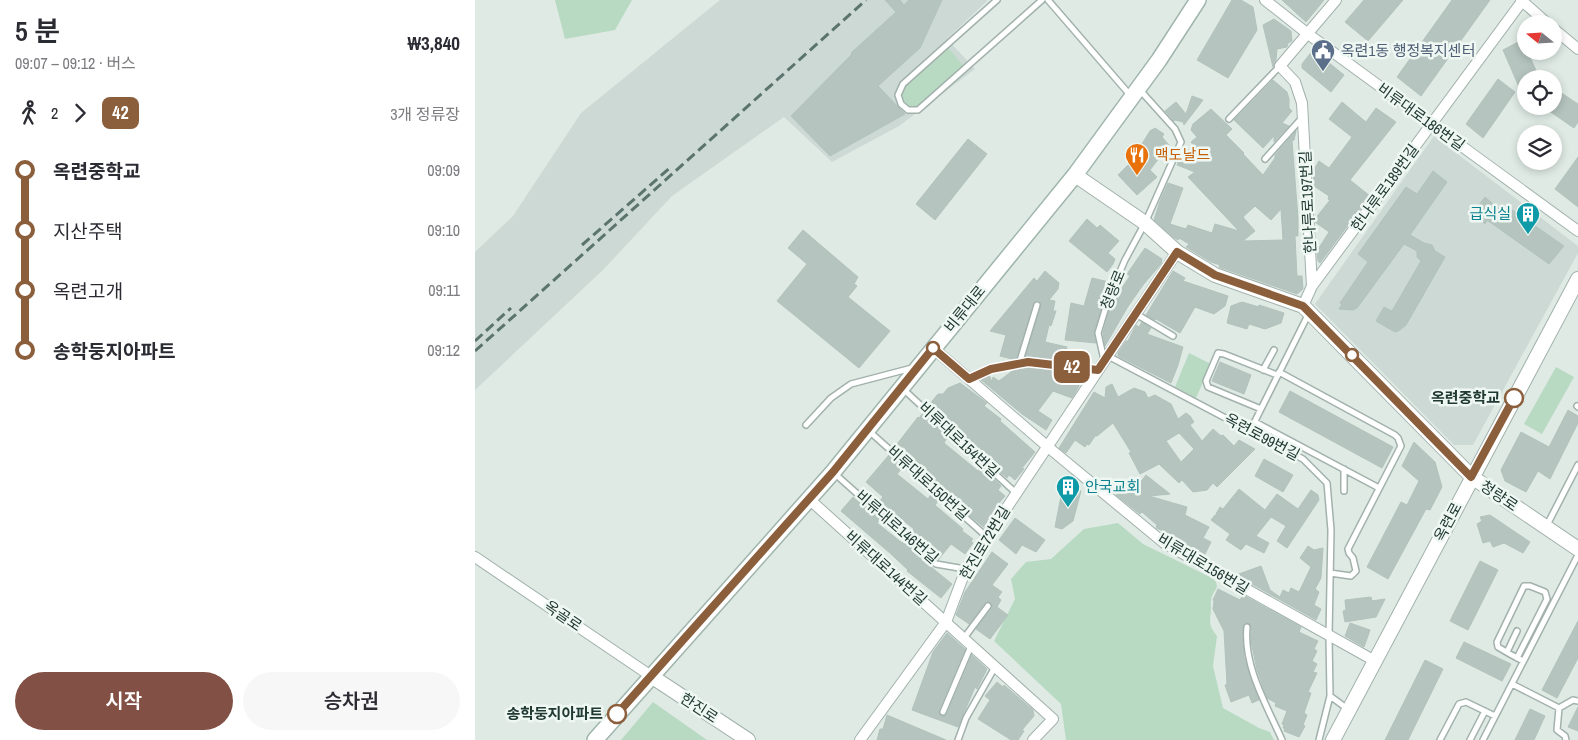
<!DOCTYPE html>
<html lang="ko">
<head>
<meta charset="utf-8">
<style>
	body { margin:0; font-family:"Archivo Narrow","Noto Sans KR",sans-serif; background:#f7f7f7; color:#2b2b33; height:100vh; display:flex; flex-direction:column; font-size:19px; white-space:nowrap }
	* { box-sizing:border-box; margin:0 }
	p { font-size:16px; color:#7c7c81 }
	.icon { flex:none; width:28px; height:28px; fill:none; stroke:currentColor; stroke-width:2; stroke-linecap:round; stroke-linejoin:round }
	.map { position:relative; flex:1; overflow:hidden }
	.details { display:flex; flex-direction:column; background:#fff; width:475px }
	.details>* { flex:none }
	.badge { padding:0 10px; border-radius:8px; font-size:18px; line-height:32px }
	.needle { width:32px; rotate:288deg }
	.tools { position:absolute; left:1042px; top:15px; display:grid; gap:10px }
	.tools a { display:grid; place-items:center; width:45px; height:45px; border-radius:50%; background:#fff; box-shadow:0 2px 8px #0003; font-size:25px }
	.map>.badge { position:absolute; translate:-50% -50%; box-shadow:0 0 0 2px #fff }
	.legs { display:flex; align-items:center; gap:8px; height:55px; padding:0 15px; font-size:16px }
	.legs p { margin-inline-start:auto }
	.overview { display:flex; align-items:center; justify-content:space-between; height:85px; padding:0 15px }
	h1 { font-size:28px; font-weight:600; line-height:38px }
	.action { display:flex; gap:10px; margin-top:auto; padding:10px 15px }
	.action a { flex:1; height:58px; border-radius:30px; background:#825045; color:#fff; font-size:20px; font-weight:600; line-height:58px; text-align:center }
	.action a+a { background:#f7f7f7; color:#2b2b33 }
	ul { padding:0 15px; list-style:none }
	li { display:flex; align-items:center; gap:18px; height:60px; font-size:19px }
	li i { display:grid; place-items:center; width:8px; height:100%; margin:0 6px; background:currentColor }
	li i::after { content:''; width:12px; height:12px; margin:-6px; border:4px solid; border-radius:50%; background:#fff }
	li p { margin-inline-start:auto }
	li:first-child i { background:linear-gradient(#0000 50%,currentColor 0) }
	li:last-child i { background:linear-gradient(currentColor 50%,#0000 0) }
	main { display:flex; flex:1; min-height:0 }
	.map>svg:first-child { display:block }
	.built { fill:#cdd9d4 }
	.green { fill:#b8dac2 }
	.building { fill:#b5c4be; stroke:#b2c3bc; fill-rule:evenodd }
	.lines { fill:none; stroke-linecap:round; stroke-linejoin:round }
	.service-casing { stroke:#a2b1ac; stroke-width:8 }
	.minor-casing { stroke:#a2b1ac; stroke-width:12 }
	.tertiary-casing { stroke:#a2b1ac; stroke-width:16 }
	.secondary-casing { stroke:#9fb5ad; stroke-width:18 }
	.service { stroke:#fff; stroke-width:5 }
	.minor { stroke:#fff; stroke-width:10 }
	.tertiary { stroke:#fff; stroke-width:14 }
	.secondary { stroke:#fff; stroke-width:15 }
	.rail { stroke:#5b756e; stroke-width:3; stroke-dasharray:10 5; stroke-linecap:butt }
	.line-1-casing { stroke:#fff; stroke-width:11 }
	.line-1 { stroke:#8b5e3c; stroke-width:8 }
	.stop-1-dot { fill:#fff; stroke:#8b5e3c; stroke-width:2.5 }
	.labels { text-anchor:middle; stroke-width:5; stroke-linejoin:round; paint-order:stroke }
	.service-label { font-size:15px; fill:#4e5e75; stroke:#eff7f3; text-anchor:start }
	.street-label { font-size:15px; fill:#213933; stroke:#eff7f3 }
	.food-label { font-size:15px; fill:#c56008; stroke:#eff7f3; text-anchor:start }
	.culture-label { font-size:15px; fill:#0d838f; stroke:#eff7f3; text-anchor:end }
	.stop-label { font-size:15px; font-weight:bold; fill:#213933; stroke:#eff7f3; text-anchor:end }
</style>
</head>
<body>
<main>
<section class="details">
<div class="overview"><div><h1>5 분</h1><p>09:07 – 09:12 · 버스</p></div><b>₩3,840</b></div>
<div class="legs"><svg class="icon" aria-label="walk" viewBox="0 0 24 24"><circle cx="13" cy="4" r="2"/><path d="M13 8l-2 6 4 7M11 14l-3 7M7 12l3-4h3l4 4"/></svg>2<svg class="icon" aria-label="forward" viewBox="0 0 24 24"><path d="M9 5l7 7-7 7"/></svg><b class="badge" style="background:#8b5e3c;color:#fff">42</b><p>3개 정류장</p></div>
<ul>
<li><i style="color:#8b5e3c"></i><b>옥련중학교</b><p>09:09</p></li>
<li><i style="color:#8b5e3c"></i><span>지산주택</span><p>09:10</p></li>
<li><i style="color:#8b5e3c"></i><span>옥련고개</span><p>09:11</p></li>
<li><i style="color:#8b5e3c"></i><b>송학둥지아파트</b><p>09:12</p></li>
</ul>
<div class="action"><a>시작</a><a>승차권</a></div>
</section>
<div class="map">
<svg width="1103" height="740" viewBox="0 0 1103 740">
	<rect width="100%" height="100%" fill="#dfeae5"/>
	<!-- built -->
	<path class="built" d="M245,0H513L472,39L500,69L424,126L357,162L309,117L197,196L128,270L0,390V252L38,216L106,113Z
		M959,136L1103,246V253L998,445H979L840,304Z"/>
	<!-- green -->
	<path class="green" d="M80,0H157L140,30L90,39Z
		M471,45L490,68L443,110H433L426,104L423,95L428,84Z
		M714,353L736,364L721,398L700,387Z
		M1081,367L1099,377L1067,434L1049,424Z
		M643,523L668,544L737,578L741,582L742,587C735,599 736,597 736,610C735,623 733,624 742,636L738,666L748,708L784,728L795,732L799,740H591L586,704L519,641L540,599L536,579L551,562L576,559L609,529Z
		M178,702L232,740H146Z"/>
	<!-- building -->
	<path class="building" d="M410,0H425L429,5L434,0H467L445,48L403,86L430,114L355,156L316,116L377,54L376,53L421,12Z
		M757,0H766L778,7L782,30L753,78L722,60Z
		M807,0H849L831,22Z
		M889,0H928L893,41L870,22Z
		M977,0H1015L946,96L922,77Z
		M799,19L816,31L817,41L813,43L812,47L802,49L801,60L798,67L788,25Z
		M1047,40L1065,79H1051V103L1028,50Z
		M838,50L869,75L856,92L827,68V64Z
		M1023,79L1040,92L1008,138L991,124Z
		M798,80L812,92L814,99V108L817,111L807,123L814,126L799,142V136L788,148L759,120Z
		M1079,88L1103,104V122L1099,128L1067,106H1079Z
		M717,96L728,100L709,125L708,122L700,120L699,121L690,111L701,102L711,114Z
		M867,102L891,122L901,108L921,122L875,180L895,196L845,263L843,261L842,251L854,232L840,222V219L855,200L853,199L854,196L839,186L838,171L844,161L854,168L877,137L854,119Z
		M736,109L757,129L751,135L769,153L768,154L788,175L800,158V155L821,131L819,140L817,141L823,218V236H820L822,276H827L828,289L822,294L744,267L745,265L736,262L711,247L714,244L704,238L703,240L698,237L679,220L685,201L693,183L708,188L695,224L711,229L713,225L737,233L740,224L764,231L713,177L720,172L702,165L709,147L733,164L716,142L722,137L716,130L718,124ZM780,206L796,220L806,209L808,240L768,241L780,231L768,217Z
		M680,128L689,134L687,137L694,145L675,170L682,177L662,195L643,175L664,154L662,152L675,131Z
		M493,139L512,154L460,220L441,204Z
		M1103,157V207L1080,189Z
		M958,171L972,182L935,235L949,243L957,245L960,251L970,257L931,325L925,330L920,332L901,321L909,307L917,311L946,261L942,257V251L929,244L882,308L878,310L864,309L867,304L865,303L893,262L883,254L931,187L942,194Z
		M1010,197L1026,211L1030,205L1089,246L1074,264L1012,220L1010,224L998,213Z
		M612,219L622,228L625,225L644,241L633,253L640,259L638,264L632,272L594,241Z
		M328,230L383,277L379,284L382,286L373,297L415,331L384,368L302,301L332,264L313,248Z
		M670,248L687,259L686,264L668,285L652,308L630,346L628,333L636,304L655,276L652,274Z
		M570,271L584,283L583,289L574,300L580,301L578,311H581L576,326L574,325L570,342L592,347L588,362L550,358L566,306L565,302L563,301L558,304L541,360L525,356L531,335L515,331L559,278L562,281Z
		M698,271L710,278L708,281L753,296L750,306L739,314L720,307L705,333L681,319L680,320L671,315Z
		M617,278L634,282L619,332L621,343L590,340L596,303L609,306Z
		M767,302L784,307V305L809,313L806,323L790,329L774,324L772,329L752,323L756,306Z
		M667,322L676,328L672,334L708,347L703,365L696,383L643,356V353L651,341H653L661,325L664,327Z
		M745,362L776,375L769,394L737,381Z
		M553,366L609,374L603,388L597,398L578,391L563,411L577,420L571,430L547,414L505,379L514,375L517,382L518,377L524,381L540,369Z
		M485,383L512,403L509,406L526,419L525,421L560,452L547,468L549,469L540,480L534,475L532,478L511,460L513,457L478,429L453,406L463,394H468L473,388Z
		M637,384L643,397L659,388L670,392L673,398L680,395L696,404L703,419L711,413L715,416L719,422L715,425L727,441L738,429L746,436L748,435L759,446L764,440L780,449L742,487L738,483L732,490L718,492L707,480L704,483L684,464L665,474L654,453L656,452L638,423L622,436H620L614,445L612,444L610,447L600,440L591,453L584,448L619,392L630,398L631,387ZM704,433L719,449L706,462L691,441Z
		M815,391L918,447L907,468L804,412Z
		M1093,410L1103,416V423L1075,479L1063,471L1051,492L1030,481L1026,470L1046,432L1074,447Z
		M448,413L473,436L469,443L503,471L506,466L526,486L523,490L530,496L524,503L526,504L510,528L494,515L496,513L469,493L462,486L463,485L449,473L450,472L419,448L443,417L444,418Z
		M939,442L960,462L967,487L955,510L951,509L913,579L892,567L926,502L932,505L944,481L927,466Z
		M414,455L428,467L422,474L453,499L457,493L464,500L460,505L488,529L487,531L498,539L496,541L498,543L490,554L476,544L463,560L434,534L439,529L414,509L410,513L401,505L408,497L391,482Z
		M789,459L818,475L808,492L780,476Z
		M671,475L695,494L674,496L712,507L710,515L734,527L728,538L736,542L729,556L704,544L706,541L693,537V533L681,528L682,525L667,512L665,514L641,495L651,484L659,491Z
		M592,487L606,491L598,521L587,529L580,527L586,496Z
		M764,489L790,510L802,494L823,509L836,490L843,495L844,500L812,548L802,541L811,526L796,517L781,536L794,543L789,553L771,544L766,550L751,540L755,534L736,520L740,515H742L741,514L745,507L748,509Z
		M378,497L405,520L402,523L426,542L427,543L429,541L456,567L477,584L466,598L432,571L433,570L416,554L366,511Z
		M1015,515L1055,542L1048,553L1029,543L1018,547L1015,541L1008,543L1002,524L1007,521L1005,517Z
		M540,518L570,540L561,552L547,545L541,554L524,540Z
		M833,546L839,550L848,548L846,578L840,589L844,592L839,605L846,609L841,620L761,575L786,566L795,590L805,597L808,590L814,593L816,588L824,592L836,567L825,558Z
		M517,552L533,564L517,585L527,592L523,597L526,600L522,607L533,615L515,639L501,629L517,608V605L515,602L510,603L494,624L481,615L490,592Z
		M1005,561L1023,570L993,630L975,621Z
		M743,589L765,600L768,595L826,627L824,632L843,641L839,649L842,651L837,661L842,664L838,672L842,673L833,692L836,693L829,713L832,715L828,725L830,726L824,737L809,731L810,728H808L809,725L807,724L812,711L800,706L801,703L792,698L782,670L776,641V627L773,623H769L768,627L769,657L784,700L777,703L774,695L756,702L750,685L752,684L749,631L738,609L739,601L738,600Z
		M896,597L897,601L910,599L901,617L870,622L868,611L871,610L870,600Z
		M1103,621V658L1082,698L1067,690Z
		M875,623L895,630L889,647L870,636Z
		M472,633L490,649L464,710L465,715L469,716L472,714L497,655L512,669L502,689L500,687L483,727L437,710L458,652Z
		M989,642L1036,664L1027,681L981,658Z
		M950,660L968,669L933,740H910Z
		M522,682L528,687L529,685L558,710L559,716L547,730L549,731L543,740H536L503,719L515,700L510,696Z
		M1103,707V731L1093,727Z
		M1055,709L1070,716L1059,740H1040Z
		M412,715L471,740H402L405,729H408Z"/>
	<g class="lines">
		<!-- service casing -->
		<g class="service-casing">
			<path id="service" d="M522,0L428,84L423,95L426,104L433,110H443L567,0
				M573,0L655,95
				M754,119L805,66
				M790,159L826,119
				M661,314L698,336
				M633,356L828,459L852,483L856,530L854,636L855,696L874,710
				M629,360L623,333L634,297L650,260L670,223L706,142L700,129L664,89
				M544,364L562,305
				M788,370L799,350
				M804,372L920,435L923,438L926,446L873,549L874,553L878,558L881,571L876,576L855,573
				M494,379L516,369L553,362L622,370
				M427,388L541,493
				M1102,406L1103,407
				M786,409L733,387L731,381L743,353L749,354L802,375
				M780,422L904,488
				M331,425L356,398L376,384L437,368
				M394,431L512,537
				M775,431L833,315
				M869,469V491
				M359,473L461,564L490,569
				M1071,527L1103,465
				M772,627C768,666 792,706 807,740
				M489,638L513,606
				M1032,652L1042,631
				M1042,658L1072,599L1070,592L1055,586H1049L1022,642L1023,647C1031,652 1040,657 1048,661
				M1037,684L1084,708
				M468,712L496,646
				M483,740L491,718L520,667
				M844,740L855,696
				M965,740L984,704L991,702L1020,716
				M995,740L1010,711
				M1008,740L1103,555
				M1091,740L1090,736L1082,730L1084,708L1098,700L1103,701"/>
		</g>
		<!-- minor casing -->
		<g class="minor-casing">
			<path id="minor" d="M790,0L833,34L1103,231
				M1046,0L1073,24
				M1079,29L1103,49
				M837,286L827,103L820,82L805,66L861,0
				M828,306L837,286L1048,0
				M458,348L573,447L689,543L900,661
				M334,499L578,719L558,740
				M0,557L176,676
				M385,740L471,622L491,569L702,252"/>
		</g>
		<!-- tertiary casing -->
		<g class="tertiary-casing">
			<path id="tertiary" d="M600,175L670,223L702,252L740,275L828,306L997,477L1103,549
				M176,676L273,740
				M858,740L1103,279"/>
		</g>
		<!-- secondary casing -->
		<g class="secondary-casing">
			<path id="secondary" d="M120,740L358,472L600,175L684,60L723,0"/>
		</g>
		<!-- service -->
		<use href="#service" class="service"/>
		<!-- minor -->
		<use href="#minor" class="minor"/>
		<!-- tertiary -->
		<use href="#tertiary" class="tertiary"/>
		<!-- secondary -->
		<use href="#secondary" class="secondary"/>
		<!-- rail -->
		<path class="rail" d="M107,245L197,166
			M0,341L36,308
			M0,351L391,0"/>
	</g>
	<g class="lines">
		<!-- line-1 casing -->
		<g class="line-1-casing">
			<path id="line-1" d="M142,714L358,472L458,348L494,379L516,369L553,362L623,370L702,252L740,275L828,306L996,477L1039,398"/>
		</g>
		<!-- line-1 -->
		<use href="#line-1" class="line-1"/>
	</g>
	<!-- icons -->
	<defs>
		<g id="civic-pin" transform="scale(1.25)"><path d="M0 17L-7.5 6A9.5 9.5 0 1 1 7.5 6Z" fill="#5c6f8a" stroke="#eff7f3"/><path d="M-.6-6.5H3V-4.5H.6V-3L4-1V1h2V6H-6V1h2V-1L-.6-3ZM-1.2 2.5V6h2.4V2.5Z" fill="#fff"/></g>
		<g id="restaurant-pin" transform="scale(1.25)"><path d="M0 17L-7.5 6A9.5 9.5 0 1 1 7.5 6Z" fill="#e8710a" stroke="#eff7f3"/><path d="M-5-6h1v4h1v-4h1v4h1v-4h1v5L-1.5 .5V6h-2V.5L-5-1ZM5-6V6H3V1.5H1.5Q1.5-4 5-6Z" fill="#fff"/></g>
		<g id="building-pin" transform="scale(1.25)"><path d="M0 17L-7.5 6A9.5 9.5 0 1 1 7.5 6Z" fill="#0f9aa8" stroke="#eff7f3"/><path d="M-4-6H4V6H1V3H-1V6H-4ZM-2.5-4.3h1.7v1.8h-1.7ZM.8-4.3h1.7v1.8H.8ZM-2.5-1h1.7V.8h-1.7ZM.8-1h1.7V.8H.8Z" fill="#fff"/></g>
	</defs>
	<g fill-rule="evenodd">
		<use href="#civic-pin" x="848" y="51"/>
		<use href="#restaurant-pin" x="662" y="155"/>
		<use href="#building-pin" x="1053" y="214"/>
		<use href="#building-pin" x="593" y="487"/>
	</g>
	<!-- markers -->
	<g class="stop-1-dot">
		<circle cx="458" cy="348" r="6"/>
		<circle cx="877" cy="355" r="6"/>
		<circle cx="1039" cy="398" r="9"/>
		<circle cx="142" cy="714" r="9"/>
	</g>
	<g class="labels">
		<!-- service labels -->
		<g class="service-label">
			<text x="866" y="56">옥련1동 행정복지센터</text>
		</g>
		<!-- street labels -->
		<g class="street-label">
			<text transform="translate(946 117) rotate(36)" y="5">비류대로186번길</text>
			<text transform="translate(910 188) rotate(-54)" y="5">한나루로189번길</text>
			<text transform="translate(833 202) rotate(-93)" y="5">한나루로197번길</text>
			<text transform="translate(638 290) rotate(-68)" y="5">청량로</text>
			<text transform="translate(490 309) rotate(-51)" y="5">비류대로</text>
			<text transform="translate(787 437) rotate(28)" y="5">옥련로99번길</text>
			<text transform="translate(484 440) rotate(43)" y="5">비류대로154번길</text>
			<text transform="translate(453 483) rotate(42)" y="5">비류대로150번길</text>
			<text transform="translate(1024 496) rotate(34)" y="5">청량로</text>
			<text transform="translate(973 522) rotate(-62)" y="5">옥련로</text>
			<text transform="translate(422 527) rotate(41)" y="5">비류대로146번길</text>
			<text transform="translate(510 543) rotate(-59)" y="5">한진로72번길</text>
			<text transform="translate(728 564) rotate(31)" y="5">비류대로156번길</text>
			<text transform="translate(411 568) rotate(42)" y="5">비류대로144번길</text>
			<text transform="translate(88 616) rotate(34)" y="5">옥골로</text>
			<text transform="translate(224 708) rotate(33)" y="5">한진로</text>
		</g>
		<!-- food labels -->
		<g class="food-label">
			<text x="680" y="160">맥도날드</text>
		</g>
		<!-- culture labels -->
		<g class="culture-label">
			<text x="1036" y="219">급식실</text>
			<text x="610" y="492" text-anchor="start">안국교회</text>
		</g>
		<!-- stop labels -->
		<g class="stop-label">
			<text x="1025" y="403">옥련중학교</text>
			<text x="128" y="719">송학둥지아파트</text>
		</g>
	</g>
</svg>
<div class="tools">
<a><svg class="needle" viewBox="-14 -14 28 28"><path d="M0-13l5 13h-10z" fill="#e53935"/><path d="M0 13l5-13h-10z" fill="#7c7c81"/></svg></a>
<a><svg class="icon" aria-label="locate" viewBox="0 0 24 24"><circle cx="12" cy="12" r="6"/><path d="M12 2v4M12 18v4M2 12h4M18 12h4"/></svg></a>
<a><svg class="icon" aria-label="layers" viewBox="0 0 24 24"><path d="M12 4l9 5-9 5-9-5zM3 14l9 5 9-5"/></svg></a>
</div>
<b class="badge" style="left:597px;top:367px;background:#8b5e3c;color:#fff">42</b>
</div>
</main>
</body>
</html>
